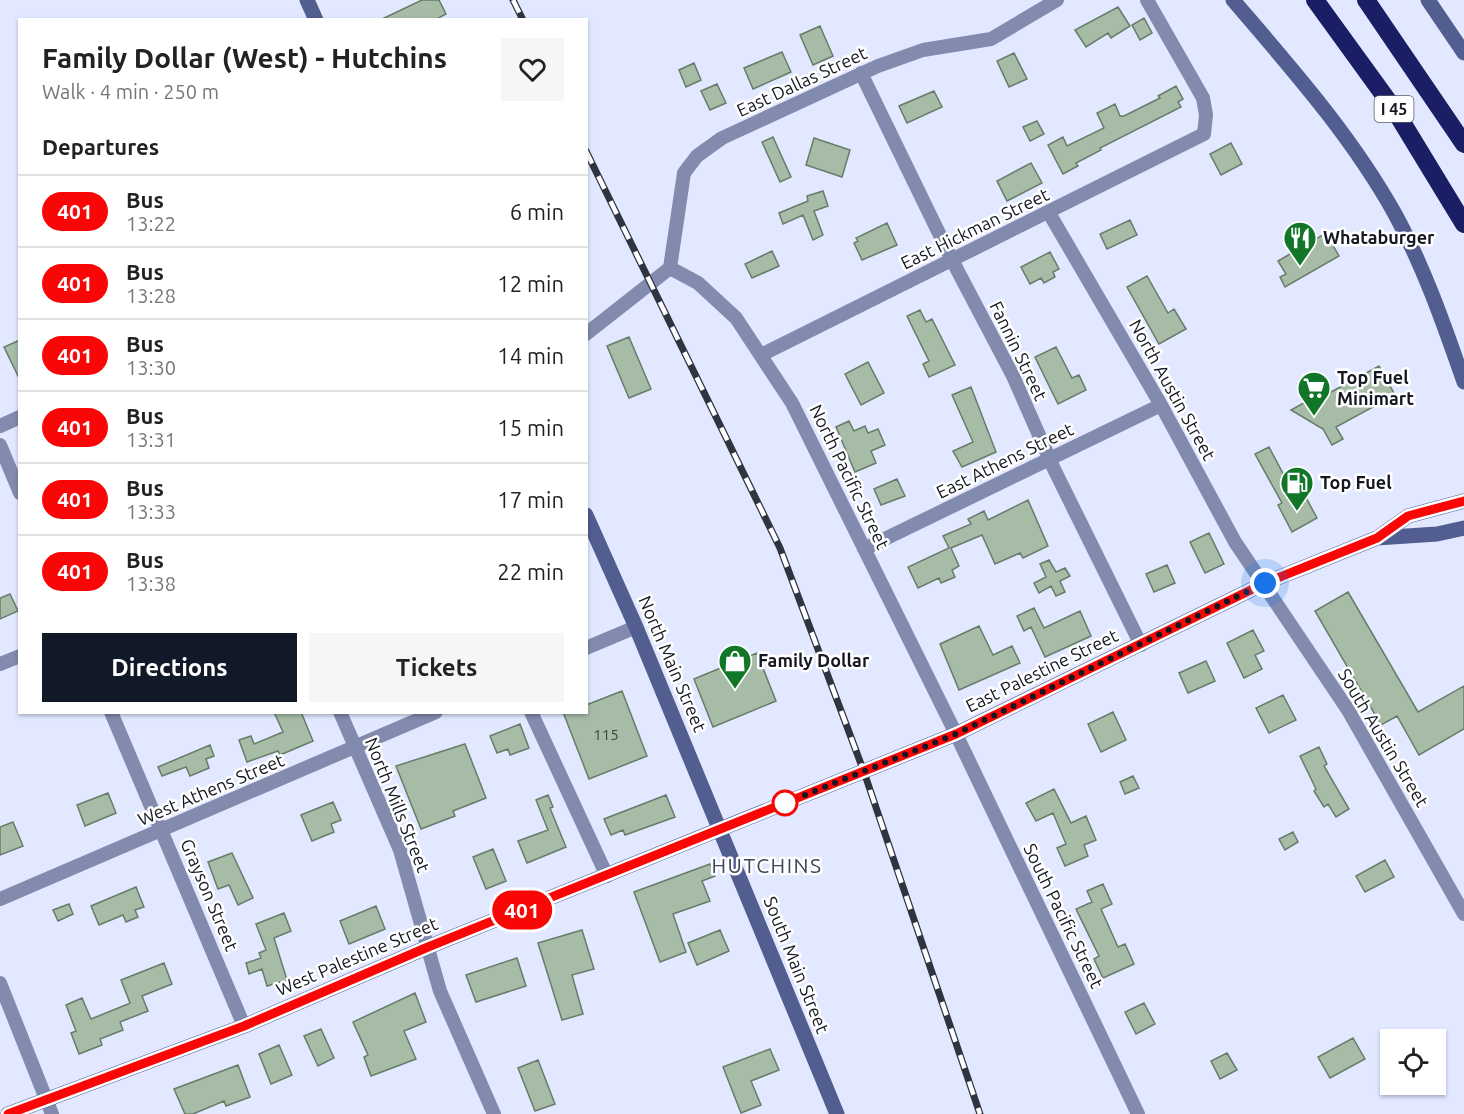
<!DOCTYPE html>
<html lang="en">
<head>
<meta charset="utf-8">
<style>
	body { margin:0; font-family:Ubuntu,sans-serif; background:#f6f6f6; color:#222; height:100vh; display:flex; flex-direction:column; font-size:22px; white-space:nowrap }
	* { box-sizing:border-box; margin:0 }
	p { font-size:20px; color:#767676 }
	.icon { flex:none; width:33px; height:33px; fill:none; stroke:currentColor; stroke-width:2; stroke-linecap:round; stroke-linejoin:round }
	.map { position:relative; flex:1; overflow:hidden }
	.drawer { position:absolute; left:18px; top:18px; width:570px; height:696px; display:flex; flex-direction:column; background:#fff; border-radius:0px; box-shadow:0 2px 4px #0004 }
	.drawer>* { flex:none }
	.badge { padding:0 12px; border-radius:20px; font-size:21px; line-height:39px }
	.tools { position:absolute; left:1380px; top:1029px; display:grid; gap:12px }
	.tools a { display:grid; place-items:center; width:66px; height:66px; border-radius:0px; background:#fff; box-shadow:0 2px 4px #0004; font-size:30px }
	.you { position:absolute; width:30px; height:30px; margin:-15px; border:4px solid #fff; border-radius:50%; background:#1a73e8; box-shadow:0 0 0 9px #1a73e833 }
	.map>.badge { position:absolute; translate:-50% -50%; box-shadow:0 0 0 3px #fff }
	h2 { padding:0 24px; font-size:22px; line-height:54px }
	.round { display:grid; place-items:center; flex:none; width:63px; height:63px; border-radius:0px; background:#f6f6f6 }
	.summary { display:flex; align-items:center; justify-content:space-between; height:102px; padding:0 24px }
	h1 { font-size:28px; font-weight:700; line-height:45px }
	.action { display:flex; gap:12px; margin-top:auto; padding:12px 24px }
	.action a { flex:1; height:69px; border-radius:0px; background:#111827; color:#fff; font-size:24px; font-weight:700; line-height:69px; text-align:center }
	.action a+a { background:#f6f6f6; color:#222 }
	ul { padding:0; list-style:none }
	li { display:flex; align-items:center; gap:18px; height:72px; padding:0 24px; border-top:2px solid #e0e0e0 }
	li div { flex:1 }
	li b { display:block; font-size:22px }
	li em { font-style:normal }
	li .badge { min-width:66px; font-weight:700; text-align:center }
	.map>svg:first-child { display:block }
	.building { fill:#a6bca7; stroke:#677c68; stroke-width:1.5 }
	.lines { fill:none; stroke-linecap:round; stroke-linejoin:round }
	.street { stroke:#828bae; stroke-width:14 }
	.secondary { stroke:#525d90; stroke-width:15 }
	.highway { stroke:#1a1e64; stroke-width:18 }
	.rail-casing { stroke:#30343f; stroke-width:7 }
	.rail { stroke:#fff; stroke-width:4.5; stroke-dasharray:14; stroke-linecap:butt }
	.line-casing { stroke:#fff; stroke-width:14 }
	.line { stroke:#f90707; stroke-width:9 }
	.walk { stroke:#151822; stroke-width:6; stroke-dasharray:0 10.8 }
	.stop-dot { fill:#fff; stroke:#f90707; stroke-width:3 }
	.labels { text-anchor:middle; stroke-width:5; stroke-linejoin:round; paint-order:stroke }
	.number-label { font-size:15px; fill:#394143 }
	.shield { fill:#fff; stroke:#5b5d64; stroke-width:1.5 }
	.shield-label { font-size:16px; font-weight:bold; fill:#151822 }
	.street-label { font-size:18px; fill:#151822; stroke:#fff }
	.poi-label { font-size:18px; font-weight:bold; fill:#151822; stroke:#fff; text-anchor:start }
	.quarter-label { font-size:21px; letter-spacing:1.5px; fill:#3f455b; stroke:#fff }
</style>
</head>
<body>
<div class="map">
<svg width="1464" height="1114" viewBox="0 0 1464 1114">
	<rect width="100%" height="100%" fill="#e2e8ff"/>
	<!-- building -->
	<path class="building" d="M422,0H439L446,14L435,20H380Z
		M1118,7L1130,26L1111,38L1108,33L1086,47L1075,30Z
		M1144,18L1152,33L1140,40L1132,25Z
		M820,26L833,56L813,65L800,35Z
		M782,52L791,72L753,89L744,68Z
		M1014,53L1027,79L1009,87L997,61Z
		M694,63L701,80L686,87L679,70Z
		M717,84L726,103L710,110L701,91Z
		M1176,86L1183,99L1178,102L1181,107L1100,148L1101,150L1076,163L1078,166L1063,174L1048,145L1063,137L1067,146L1104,128L1097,113L1115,104L1120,116H1124L1160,98L1158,96Z
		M934,91L942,107L907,123L899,106Z
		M1037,121L1044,134L1030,141L1023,127Z
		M773,137L791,177L780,182L762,142Z
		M814,138L850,150L842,177L806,165Z
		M1231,143L1242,164L1221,175L1210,154Z
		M1031,163L1042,183L1007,201L997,181Z
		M823,191L828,206L814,211L823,235L813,240L803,215L783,224L779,213L808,201L807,196Z
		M1130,220L1137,235L1107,249L1100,234Z
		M887,223L897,245L862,260L854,243L858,241L856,238Z
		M1326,233L1339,256L1285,287L1280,277L1286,274L1278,261Z
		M772,251L779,266L752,278L745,264Z
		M1050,252L1059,269L1053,272L1055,277L1044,283L1041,278L1030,284L1021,267Z
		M1147,276L1168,313L1174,309L1186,329L1159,344L1127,287Z
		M920,310L926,322L932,319L955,365L929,377L923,364L929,361L907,316Z
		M629,337L651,389L629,398L607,346Z
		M20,340V380L4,347Z
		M1056,347L1072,378L1079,375L1086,390L1058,404L1035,357Z
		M868,362L884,393L861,405L845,374Z
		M1379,366L1395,395L1336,427L1343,439L1332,445L1323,429L1291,410L1318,395L1320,398Z
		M971,387L996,452L962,467L953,451L973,442L952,395Z
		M849,421L854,431L865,426L868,433L878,429L885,445L871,451L876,463L855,472L836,427Z
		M1269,447L1295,496L1303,492L1317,518L1292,532L1278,505L1282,503L1255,454Z
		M897,479L905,496L881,505L874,489Z
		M1028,500L1048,546L1023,558L1020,553L995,564L982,535L951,548L959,566L952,570L955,577L941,583L939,578L918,588L908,567L949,548L943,536L971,524L968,519L984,511L988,520Z
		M1209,533L1224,564L1205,573L1190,542Z
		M1049,560L1056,572L1065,568L1070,576L1060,581L1065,592L1056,596L1051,586L1039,593L1034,583L1046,577L1040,564Z
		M1167,565L1175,583L1154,592L1146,574Z
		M1348,592L1418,712L1464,686V729L1419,755L1397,716L1381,725L1315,611Z
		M10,594L18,611L0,619V598Z
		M1034,608L1044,628L1080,611L1091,636L1045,657L1031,627L1024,631L1017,616Z
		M979,626L993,655L1012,646L1020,663L959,690L940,644Z
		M1253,630L1264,651L1255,655L1262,669L1244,678L1227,643Z
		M757,653L776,701L713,727L694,679Z
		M1206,661L1215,681L1188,693L1179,673Z
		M622,691L647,756L589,779L563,712H586V705Z
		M1283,695L1296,720L1269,733L1256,708Z
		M274,712H301L313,741L280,755L278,751L247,762L239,740L251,736L254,744L283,732Z
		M1113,712L1126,740L1101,752L1088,724Z
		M520,724L529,748L510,755L508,749L497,753L490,736Z
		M465,744L486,798L453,811L455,816L421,829L396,766Z
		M210,745L214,756L206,759L209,768L190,776L186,767L162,776L158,767Z
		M1319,747L1327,764L1324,766L1349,809L1336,817L1328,804L1324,807L1314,791L1316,789L1300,756Z
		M1133,776L1139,788L1125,794L1120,782Z
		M1054,789L1071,823L1086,816L1096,840L1084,845L1088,856L1065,866L1057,848L1066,844L1053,813L1036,821L1026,803Z
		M108,793L116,813L85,826L77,805Z
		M548,795L553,807L550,808L566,847L527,863L518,841L548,830L536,800Z
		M666,795L675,817L625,835L623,830L611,835L604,819Z
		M333,802L341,820L331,824L334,832L312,841L301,815Z
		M13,822L23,846L0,855V827Z
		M1293,832L1298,842L1285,850L1279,839Z
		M493,849L506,881L486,889L473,857Z
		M232,853L253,898L238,905L229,885L218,889L208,862Z
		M1385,860L1394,877L1365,892L1356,876Z
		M710,864L715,876L702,881L710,901L673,914L686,952L660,962L634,892Z
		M1103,884L1112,904L1101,909L1118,947L1125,944L1134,964L1103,978L1094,959L1099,956L1076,909L1092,902L1087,891Z
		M136,887L144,907L135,910L138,917L126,922L123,915L99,925L91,906Z
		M69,904L73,914L58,921L53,910Z
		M376,906L385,929L349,944L340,921Z
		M284,913L291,931L274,938L287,980L267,986L262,969L249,974L246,963L261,958L259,953L266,950L256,924Z
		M582,930L594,969L572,975L583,1014L562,1020L538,943Z
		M720,930L729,951L697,965L688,943Z
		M517,958L526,986L476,1002L466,975Z
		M164,963L172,984L142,996L148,1011L120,1022L123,1030L100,1039L102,1045L79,1054L71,1033L76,1031L66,1005L82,998L91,1019L128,1004L130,1003L121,980Z
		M415,993L426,1022L404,1031L416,1059L371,1076L364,1057L368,1055L353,1022Z
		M1144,1003L1155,1024L1136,1034L1125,1012Z
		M321,1029L334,1058L318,1066L304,1036Z
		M1353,1038L1365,1059L1330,1078L1318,1057Z
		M279,1045L292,1075L271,1084L259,1054Z
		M770,1049L779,1070L751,1081L761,1105L741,1113L723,1067Z
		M1227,1053L1237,1070L1220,1079L1211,1061Z
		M538,1060L555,1104L535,1111L518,1068Z
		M238,1065L250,1097L226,1106L224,1101L193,1114H185L174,1089Z"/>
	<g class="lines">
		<!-- street -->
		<path class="street" d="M861,73L952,260L1013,376L1054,469L1141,645
			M1049,213L1161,405L1235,542L1348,710L1464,914
			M670,268L698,283L736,318L792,403L956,734L1138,1114
			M586,334L670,268L684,173L697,156L722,138L878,66L923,50L991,39L1057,0
			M761,355L1204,134L1206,115L1203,98L1147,0
			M0,426L20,417
			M0,445L20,493
			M864,549L1161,405
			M586,648L636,627
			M0,664L20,656
			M111,712L244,1026
			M340,712L400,850L440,991L494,1114
			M531,712L607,876
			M0,899L436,712
			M0,983L52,1114"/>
		<!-- secondary -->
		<path class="secondary" d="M307,0L316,20
			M1233,0C1291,68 1351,135 1395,214C1424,267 1444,325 1464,382
			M1428,0L1464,53
			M586,515L636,627L837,1114
			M1377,538L1437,534L1464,528
			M8,1114L244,1026L428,947L956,734L1265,583L1377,538L1408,516L1464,501"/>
		<!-- highway -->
		<path class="highway" d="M1315,0L1394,109L1464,224
			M1366,0L1464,144"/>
		<!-- rail casing -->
		<g class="rail-casing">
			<path id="rail" d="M513,0L523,20
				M586,151L780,548L864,772L980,1114"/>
		</g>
		<!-- rail -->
		<use href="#rail" class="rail"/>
	</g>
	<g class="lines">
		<!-- line casing -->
		<g class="line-casing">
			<path id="line" d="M8,1114L244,1026L428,947L956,734L1265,583L1377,538L1408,516L1464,501"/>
		</g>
		<!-- line -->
		<use href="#line" class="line"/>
		<!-- walk -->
		<path class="walk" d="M785,803L956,734L1265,583"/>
	</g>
	<!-- icons -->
	<defs>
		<g id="restaurant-pin" transform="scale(1.725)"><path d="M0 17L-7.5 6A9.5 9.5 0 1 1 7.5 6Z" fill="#117628" stroke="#fff"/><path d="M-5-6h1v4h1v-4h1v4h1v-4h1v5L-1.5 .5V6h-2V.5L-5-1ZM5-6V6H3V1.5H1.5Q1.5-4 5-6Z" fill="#fff"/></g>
		<g id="supermarket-pin" transform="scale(1.725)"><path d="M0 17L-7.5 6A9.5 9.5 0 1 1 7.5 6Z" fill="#117628" stroke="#fff"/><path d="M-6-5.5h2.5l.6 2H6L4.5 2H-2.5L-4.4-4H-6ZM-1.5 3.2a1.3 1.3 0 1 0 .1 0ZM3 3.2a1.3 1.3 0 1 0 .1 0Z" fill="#fff"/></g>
		<g id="fuel-pin" transform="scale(1.725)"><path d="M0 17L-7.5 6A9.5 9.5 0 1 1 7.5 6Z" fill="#117628" stroke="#fff"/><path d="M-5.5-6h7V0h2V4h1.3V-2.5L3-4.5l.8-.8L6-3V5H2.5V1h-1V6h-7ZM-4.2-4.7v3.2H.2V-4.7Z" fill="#fff"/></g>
		<g id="shop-pin" transform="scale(1.725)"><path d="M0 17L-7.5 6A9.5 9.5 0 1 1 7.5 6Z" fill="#117628" stroke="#fff"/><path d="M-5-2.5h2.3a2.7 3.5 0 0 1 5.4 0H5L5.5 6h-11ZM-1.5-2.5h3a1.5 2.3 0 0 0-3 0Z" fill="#fff"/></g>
	</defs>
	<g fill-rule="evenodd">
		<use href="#restaurant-pin" x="1300" y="238"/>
		<use href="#supermarket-pin" x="1314" y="388"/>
		<use href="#fuel-pin" x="1297" y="483"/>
		<use href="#shop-pin" x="735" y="661"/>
	</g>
	<!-- markers -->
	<circle class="stop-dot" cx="785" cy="803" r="12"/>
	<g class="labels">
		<!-- number labels -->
		<g class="number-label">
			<text x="606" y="740">115</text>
		</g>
		<!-- shield labels -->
		<rect class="shield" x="1374.5" y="96" width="39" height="26" rx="4.5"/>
		<g class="shield-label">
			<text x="1394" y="115">I 45</text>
		</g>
		<!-- street labels -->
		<g class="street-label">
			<text transform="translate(802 82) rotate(-25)" y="6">East Dallas Street</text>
			<text transform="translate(975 229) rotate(-26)" y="6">East Hickman Street</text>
			<text transform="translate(1018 351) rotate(64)" y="6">Fannin Street</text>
			<text transform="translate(1172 390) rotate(61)" y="6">North Austin Street</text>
			<text transform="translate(1005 461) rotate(-26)" y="6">East Athens Street</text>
			<text transform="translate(849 477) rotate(64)" y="6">North Pacific Street</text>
			<text transform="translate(672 664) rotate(67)" y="6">North Main Street</text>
			<text transform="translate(1042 671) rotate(-26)" y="6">East Palestine Street</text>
			<text transform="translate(1383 738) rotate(59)" y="6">South Austin Street</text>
			<text transform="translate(211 790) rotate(-23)" y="6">West Athens Street</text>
			<text transform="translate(397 805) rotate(68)" y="6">North Mills Street</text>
			<text transform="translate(209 895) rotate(67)" y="6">Grayson Street</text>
			<text transform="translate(1063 916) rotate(64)" y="6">South Pacific Street</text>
			<text transform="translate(357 957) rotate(-23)" y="6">West Palestine Street</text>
			<text transform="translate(796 965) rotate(68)" y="6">South Main Street</text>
		</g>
		<!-- poi labels -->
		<g class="poi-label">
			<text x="1323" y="244">Whataburger</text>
			<text x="1337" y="384">Top Fuel<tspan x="1337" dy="21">Minimart</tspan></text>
			<text x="1320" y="489">Top Fuel</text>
			<text x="758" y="667">Family Dollar</text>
		</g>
		<!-- quarter labels -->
		<g class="quarter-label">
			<text x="767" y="873">HUTCHINS</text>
		</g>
	</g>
</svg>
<div class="tools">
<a><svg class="icon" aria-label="locate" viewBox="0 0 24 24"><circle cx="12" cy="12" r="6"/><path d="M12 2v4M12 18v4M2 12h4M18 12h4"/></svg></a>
</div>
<div class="you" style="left:1265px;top:583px"></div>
<b class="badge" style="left:522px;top:910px;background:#f90707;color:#fff">401</b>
<section class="drawer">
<div class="summary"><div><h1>Family Dollar (West) - Hutchins</h1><p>Walk · 4 min · 250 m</p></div><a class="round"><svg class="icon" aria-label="heart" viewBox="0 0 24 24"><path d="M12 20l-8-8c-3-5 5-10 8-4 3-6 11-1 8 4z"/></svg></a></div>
<h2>Departures</h2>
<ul>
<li><span class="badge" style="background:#f90707;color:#fff">401</span><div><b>Bus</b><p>13:22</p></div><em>6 min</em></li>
<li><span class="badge" style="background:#f90707;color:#fff">401</span><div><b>Bus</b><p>13:28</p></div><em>12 min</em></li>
<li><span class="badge" style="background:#f90707;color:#fff">401</span><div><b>Bus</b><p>13:30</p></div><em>14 min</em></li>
<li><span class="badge" style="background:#f90707;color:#fff">401</span><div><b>Bus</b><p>13:31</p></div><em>15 min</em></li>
<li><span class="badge" style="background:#f90707;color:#fff">401</span><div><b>Bus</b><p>13:33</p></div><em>17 min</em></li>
<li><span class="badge" style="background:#f90707;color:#fff">401</span><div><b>Bus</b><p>13:38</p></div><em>22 min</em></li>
</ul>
<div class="action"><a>Directions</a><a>Tickets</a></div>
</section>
</div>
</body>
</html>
